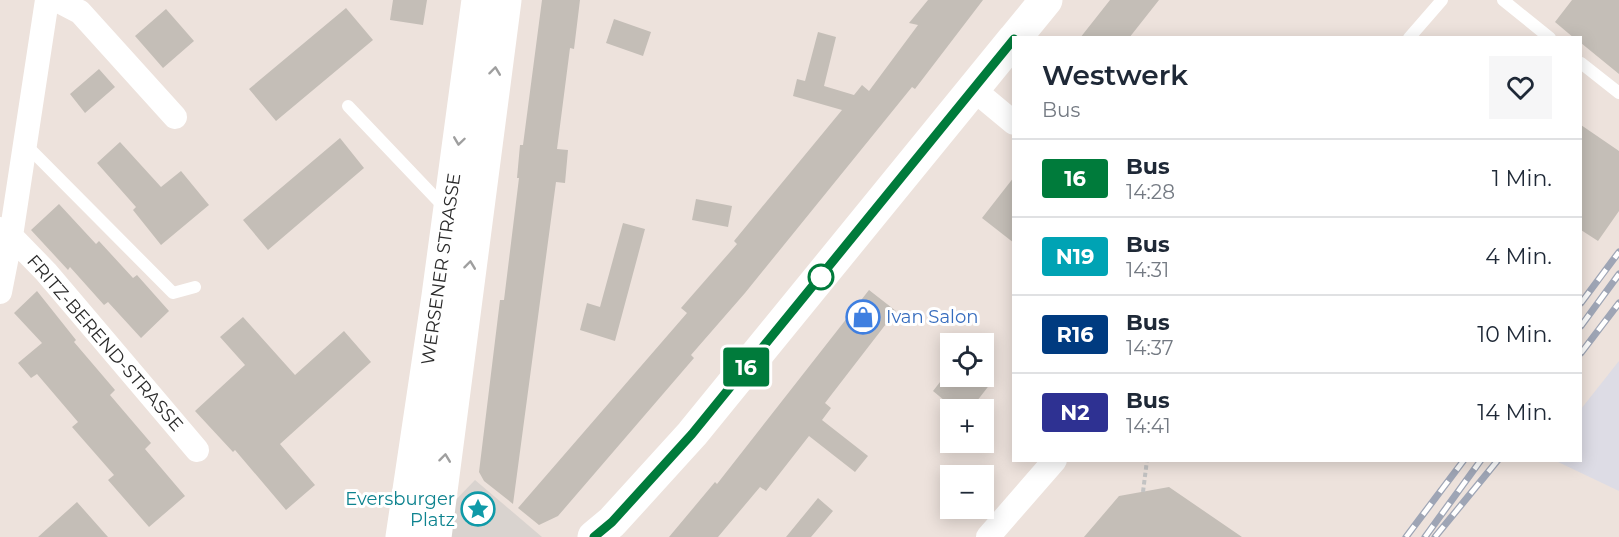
<!DOCTYPE html>
<html lang="de">
<head>
<meta charset="utf-8">
<style>
	body { margin:0; font-family:Montserrat,sans-serif; background:#f6f6f7; color:#1f2937; height:100vh; display:flex; flex-direction:column; font-size:22px; white-space:nowrap }
	* { box-sizing:border-box; margin:0 }
	p { font-size:20px; color:#747a83 }
	.icon { flex:none; width:33px; height:33px; fill:none; stroke:currentColor; stroke-width:2; stroke-linecap:round; stroke-linejoin:round }
	.map { position:relative; flex:1; overflow:hidden }
	.drawer { position:absolute; left:1012px; top:36px; width:570px; height:426px; display:flex; flex-direction:column; background:#fff; border-radius:0px; box-shadow:0 3px 15px #0003 }
	.drawer>* { flex:none }
	.badge { padding:0 12px; border-radius:4px; font-size:21px; line-height:39px }
	.controls { position:absolute; left:940px; top:333px; display:grid; gap:12px }
	.controls a { display:grid; place-items:center; width:54px; height:54px; border-radius:0px; background:#fff; box-shadow:0 3px 15px #0003; font-size:30px }
	.map>.badge { position:absolute; translate:-50% -50%; box-shadow:0 0 0 3px #fff }
	.round { display:grid; place-items:center; flex:none; width:63px; height:63px; border-radius:0px; background:#f6f6f7 }
	.head { display:flex; align-items:center; justify-content:space-between; height:102px; padding:0 30px }
	h1 { font-size:28px; font-weight:600; line-height:45px }
	ul { padding:0; list-style:none }
	li { display:flex; align-items:center; gap:18px; height:78px; padding:0 30px; border-top:2px solid #e0e1e3 }
	li div { flex:1 }
	li b { display:block; font-size:22px }
	li em { font-style:normal }
	li .badge { min-width:66px; font-weight:700; text-align:center }
	.map>svg:first-child { display:block }
	.industrial { fill:#dddce5 }
	.plaza { fill:#d9d3cf }
	.building { fill:#c4beb7 }
	.lines { fill:none; stroke-linecap:round; stroke-linejoin:round }
	.path { stroke:#c3c3c3; stroke-width:4; stroke-dasharray:4.5 3; stroke-linecap:butt }
	.lane { stroke:#fff; stroke-width:12 }
	.street { stroke:#fff; stroke-width:24 }
	.secondary { stroke:#fff; stroke-width:33 }
	.rail-casing { stroke:#9ea5b5; stroke-width:7 }
	.rail { stroke:#fff; stroke-width:4.5; stroke-dasharray:14; stroke-linecap:butt }
	.oneway { stroke:#9f9f9f }
	.line-casing { stroke:#fff; stroke-width:14 }
	.line { stroke:#007b3b; stroke-width:9 }
	.stop-dot { fill:#fff; stroke:#007b3b; stroke-width:3 }
	.labels { text-anchor:middle; stroke-width:6; stroke-linejoin:round; paint-order:stroke }
	.street-label { font-size:18px; fill:#2a2a2a; stroke:#fff }
	.shop-label { font-size:18px; fill:#366cbe; stroke:#fff; text-anchor:start }
	.culture-label { font-size:18px; fill:#0d838f; stroke:#fff; text-anchor:end }
</style>
</head>
<body>
<div class="map">
<svg width="1619" height="537" viewBox="0 0 1619 537">
	<rect width="100%" height="100%" fill="#ede2dc"/>
	<!-- industrial -->
	<path class="industrial" d="M1619,361V491L1556,461L1581,460V409Z"/>
	<!-- plaza -->
	<path class="plaza" d="M475,480L542,537H420Z"/>
	<!-- building -->
	<path class="building" d="M393,0H427L423,25L390,20Z
		M542,0H580L574,49L570,48L557,149L568,150L565,183L556,182L513,504L484,481L479,472L500,300H504L519,178H517L520,145H523Z
		M928,0H983L915,89L912,87L745,293L691,355L694,358L558,516L539,525L518,508L687,313L681,308L737,244L734,241L842,110L793,96L797,79L805,81L818,32L836,37L824,86L854,95L862,85L869,91L918,25L909,23Z
		M1110,0H1159L1129,38H1080Z
		M1572,0H1619V74L1581,43V38H1574L1555,22Z
		M346,8L373,40L276,121L249,89Z
		M166,9L194,41L163,68L135,36Z
		M614,19L651,32L643,56L606,43Z
		M99,69L115,87L85,113L70,94Z
		M1581,125L1619,151V211L1598,241L1581,230Z
		M340,138L364,168L268,250L243,220Z
		M120,142L161,187L181,171L209,205L161,245L133,210L136,207L97,163Z
		M1014,177V243L982,218Z
		M696,199L732,206L728,227L692,220Z
		M59,204L96,244L99,241L133,278L137,275L169,311L141,338L108,302L104,305L70,267L68,270L31,230Z
		M623,223L645,229L615,341L580,330L587,303L600,307Z
		M869,290L896,311L825,403L831,408L822,420L868,456L855,472L809,436L766,491L760,487L718,537H669L715,482L717,484Z
		M37,291L76,340L74,342L115,390L110,395L151,443L145,449L185,496L149,527L108,480L114,475L72,427L78,422L37,374L31,378L18,363L42,343L14,313Z
		M243,317L295,375L344,331L371,362L280,444L315,485L286,510L235,450L233,452L195,411L245,365L220,337Z
		M951,368V376H984V372L994,379L970,410H956L933,391Z
		M1169,487L1242,537H1084L1119,496Z
		M818,498L833,511L811,537H786Z
		M77,502L108,537H38Z"/>
	<g class="lines">
		<!-- path -->
		<path class="path" d="M1143,492L1147,460"/>
		<!-- lane -->
		<path class="lane" d="M1503,0L1550,38
			M1409,38L1442,0
			M1581,63L1619,93
			M348,106L446,209
			M25,144L173,293L195,287"/>
		<!-- street -->
		<path class="street" d="M57,0L80,12L175,117
			M973,89L1014,123
			M0,229L11,236L46,272L197,450
			M0,292L11,236L47,0
			M988,537L1055,460"/>
		<!-- secondary -->
		<path class="secondary" d="M1015,38L1046,0
			M402,537L438,296L478,0
			M435,537L505,0
			M594,537L612,522L692,434L1014,39"/>
		<!-- rail casing -->
		<g class="rail-casing">
			<path id="rail" d="M1581,303L1619,252
				M1581,326L1619,274
				M1581,353L1619,303
				M1406,537L1464,460
				M1425,537L1481,460
				M1435,537L1498,460"/>
		</g>
		<!-- rail -->
		<use href="#rail" class="rail"/>
	</g>
	<!-- one-way arrows -->
	<defs><path id="oneway-chevron" d="M-2-3.5L2.5 0L-2 3.5" fill="none" stroke-width="1.6" stroke-linecap="round" stroke-linejoin="round" transform="scale(1.5)"/></defs>
	<g class="oneway">
		<use href="#oneway-chevron" transform="translate(495 71) rotate(-83)"/>
		<use href="#oneway-chevron" transform="translate(459 141) rotate(98)"/>
		<use href="#oneway-chevron" transform="translate(470 265) rotate(-83)"/>
		<use href="#oneway-chevron" transform="translate(445 458) rotate(-83)"/>
	</g>
	<g class="lines">
		<!-- line casing -->
		<g class="line-casing">
			<path id="line" d="M594,537L612,522L692,434L1014,39"/>
		</g>
		<!-- line -->
		<use href="#line" class="line"/>
	</g>
	<!-- icons -->
	<defs>
		<g id="shop-ring" transform="scale(1.725)"><circle r="9.5" fill="#fff" stroke="#3f7fe0" stroke-width="1.5"/><path d="M-5-2.5h2.3a2.7 3.5 0 0 1 5.4 0H5L5.5 6h-11ZM-1.5-2.5h3a1.5 2.3 0 0 0-3 0Z" fill="#3f7fe0"/></g>
		<g id="sight-ring" transform="scale(1.725)"><circle r="9.5" fill="#fff" stroke="#0f9aa8" stroke-width="1.5"/><path d="M0-6L1.8-2.2L6-1.7L2.9 1.2L3.7 5.4L0 3.3L-3.7 5.4L-2.9 1.2L-6-1.7L-1.8-2.2Z" fill="#0f9aa8"/></g>
	</defs>
	<g fill-rule="evenodd">
		<use href="#shop-ring" x="863" y="317"/>
		<use href="#sight-ring" x="478" y="509"/>
	</g>
	<!-- markers -->
	<circle class="stop-dot" cx="821" cy="277" r="12"/>
	<g class="labels">
		<!-- street labels -->
		<g class="street-label">
			<text transform="translate(441 269) rotate(-82)" y="6">WERSENER STRASSE</text>
			<text transform="translate(105 343) rotate(49)" y="6">FRITZ-BEREND-STRASSE</text>
		</g>
		<!-- shop labels -->
		<g class="shop-label">
			<text x="886" y="323">Ivan Salon</text>
		</g>
		<!-- culture labels -->
		<g class="culture-label">
			<text x="455" y="505">Eversburger<tspan x="455" dy="21">Platz</tspan></text>
		</g>
	</g>
</svg>
<div class="controls">
<a><svg class="icon" aria-label="locate" viewBox="0 0 24 24"><circle cx="12" cy="12" r="6"/><path d="M12 2v4M12 18v4M2 12h4M18 12h4"/></svg></a>
<a>+</a>
<a>−</a>
</div>
<b class="badge" style="left:746px;top:367px;background:#007b3b;color:#fff">16</b>
<section class="drawer">
<div class="head"><div><h1>Westwerk</h1><p>Bus</p></div><a class="round"><svg class="icon" aria-label="heart" viewBox="0 0 24 24"><path d="M12 20l-8-8c-3-5 5-10 8-4 3-6 11-1 8 4z"/></svg></a></div>
<ul>
<li><span class="badge" style="background:#007b3b;color:#fff">16</span><div><b>Bus</b><p>14:28</p></div><em>1 Min.</em></li>
<li><span class="badge" style="background:#00a3b4;color:#fff">N19</span><div><b>Bus</b><p>14:31</p></div><em>4 Min.</em></li>
<li><span class="badge" style="background:#003b80;color:#fff">R16</span><div><b>Bus</b><p>14:37</p></div><em>10 Min.</em></li>
<li><span class="badge" style="background:#2e3192;color:#fff">N2</span><div><b>Bus</b><p>14:41</p></div><em>14 Min.</em></li>
</ul>
</section>
</div>
</body>
</html>
